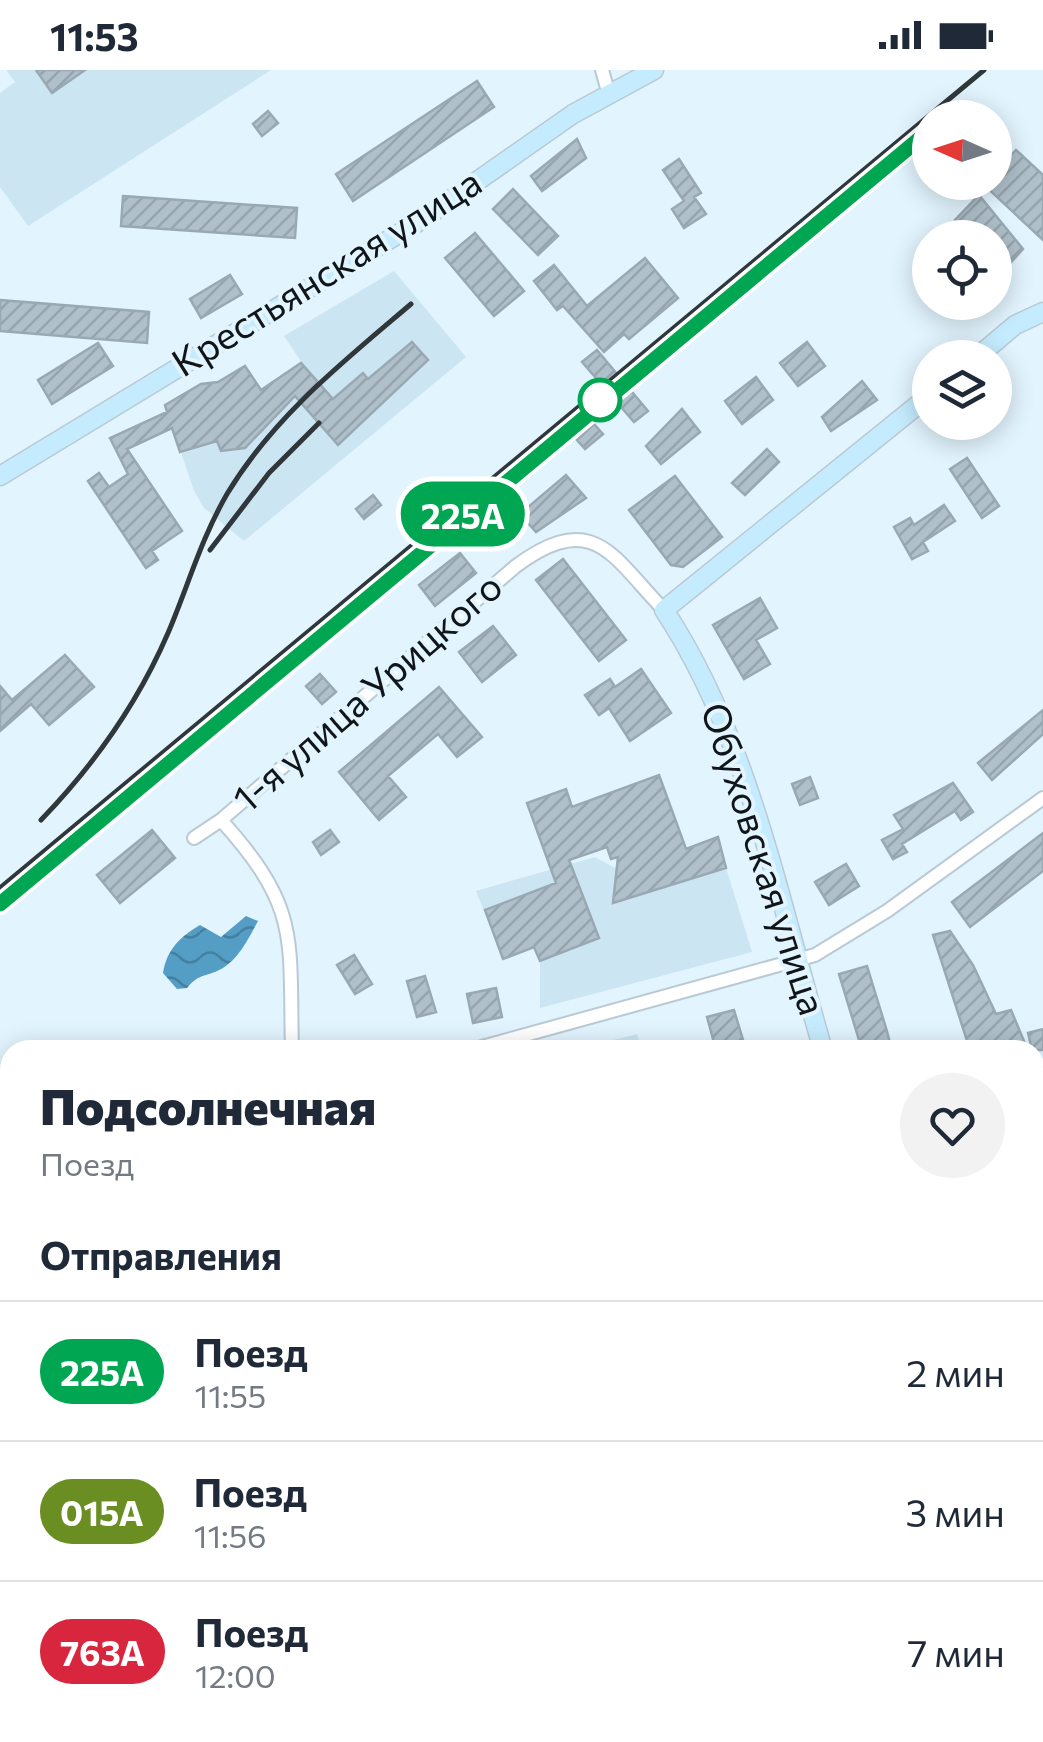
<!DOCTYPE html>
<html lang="ru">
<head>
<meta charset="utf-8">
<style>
	body { margin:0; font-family:Commissioner,sans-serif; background:#f2f2f3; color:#1f2937; height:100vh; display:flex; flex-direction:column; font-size:38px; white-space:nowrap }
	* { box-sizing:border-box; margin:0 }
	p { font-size:32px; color:#747a83 }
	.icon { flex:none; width:55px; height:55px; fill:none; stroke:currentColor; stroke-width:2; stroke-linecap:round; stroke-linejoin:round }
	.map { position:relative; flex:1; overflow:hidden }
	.drawer { position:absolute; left:0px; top:970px; width:1045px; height:702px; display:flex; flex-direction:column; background:#fff; border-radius:30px 30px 0 0; box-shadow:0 5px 25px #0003 }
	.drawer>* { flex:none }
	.badge { padding:0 20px; border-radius:32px; font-size:35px; line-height:65px }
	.needle { width:65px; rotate:273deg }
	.tools { position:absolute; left:912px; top:30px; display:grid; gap:20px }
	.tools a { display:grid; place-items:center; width:100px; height:100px; border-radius:50%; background:#fff; box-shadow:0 5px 25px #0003; font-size:50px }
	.map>.badge { position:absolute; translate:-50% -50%; box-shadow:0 0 0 5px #fff }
	h2 { padding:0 40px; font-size:38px; line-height:90px }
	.round { display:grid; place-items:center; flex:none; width:105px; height:105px; border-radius:52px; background:#f2f2f3 }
	.summary { display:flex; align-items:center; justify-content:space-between; height:170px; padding:0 40px }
	h1 { font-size:48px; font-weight:800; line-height:75px }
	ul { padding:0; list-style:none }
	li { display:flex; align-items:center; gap:30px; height:140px; padding:0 40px; border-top:2px solid #e0e1e3 }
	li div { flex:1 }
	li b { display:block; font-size:38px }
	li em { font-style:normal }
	li .badge { min-width:110px; font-weight:700; text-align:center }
	.status { display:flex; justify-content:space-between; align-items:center; height:70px; padding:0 50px; background:#fff; direction:ltr }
	.status svg { height:28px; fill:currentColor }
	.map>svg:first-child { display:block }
	.built { fill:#cce5f3 }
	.green { fill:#a1d4f1 }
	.water { fill:url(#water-waves) }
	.building { fill:url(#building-hatch); stroke:#99a9b3; stroke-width:2.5 }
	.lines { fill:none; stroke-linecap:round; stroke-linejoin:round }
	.street-casing { stroke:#b9cad4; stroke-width:16 }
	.secondary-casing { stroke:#b9cad4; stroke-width:21 }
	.primary-casing { stroke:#2e84ad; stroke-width:24 }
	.street { stroke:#fff; stroke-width:12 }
	.secondary { stroke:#c5ecfe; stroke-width:18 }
	.primary { stroke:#8cd9fe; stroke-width:20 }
	.rail { stroke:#30373b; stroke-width:5 }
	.line-casing { stroke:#fff; stroke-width:22 }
	.line { stroke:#00a651; stroke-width:15 }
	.stop-dot { fill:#fff; stroke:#00a651; stroke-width:5 }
	.labels { text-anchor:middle; stroke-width:8; stroke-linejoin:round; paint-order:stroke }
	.street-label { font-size:38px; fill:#0f1518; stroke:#e2f4fe }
</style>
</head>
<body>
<div class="status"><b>11:53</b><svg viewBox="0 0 49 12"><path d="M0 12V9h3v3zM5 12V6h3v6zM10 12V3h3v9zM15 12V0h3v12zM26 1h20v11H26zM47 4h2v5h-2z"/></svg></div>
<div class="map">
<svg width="1043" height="1672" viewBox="0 0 1043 1672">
	<defs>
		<pattern id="water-waves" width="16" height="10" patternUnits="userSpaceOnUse" patternTransform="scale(2.5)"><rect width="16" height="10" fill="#549ec6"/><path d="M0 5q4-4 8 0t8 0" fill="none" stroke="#4480a0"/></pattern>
		<pattern id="building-hatch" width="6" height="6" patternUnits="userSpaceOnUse" patternTransform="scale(2.5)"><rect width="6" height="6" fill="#afc0ca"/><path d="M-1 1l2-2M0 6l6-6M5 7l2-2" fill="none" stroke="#95a4ad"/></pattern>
	</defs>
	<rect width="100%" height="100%" fill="#e2f4fe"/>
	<!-- built -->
	<path class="built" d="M6,0H271L28,156L0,117V23L15,12Z
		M394,201L466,287L244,471L204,438L194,421L169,347L246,377L313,309L284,266Z
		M687,779L723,788L752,882L540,938V891L535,878L503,889L476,821L595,787L617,799Z
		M637,964L642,980H574Z
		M10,1337V1427L0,1411V1343Z
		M1043,1493V1664L1035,1635V1496Z
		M295,1663H359L344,1672H302Z
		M786,1663V1672H546L541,1663Z"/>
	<!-- green -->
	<path class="green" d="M1043,1510V1582C1034,1558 1029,1532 1043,1510Z"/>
	<!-- water -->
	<path class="water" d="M246,846L258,851C247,871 237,893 215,902C201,907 197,906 187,918L177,919L163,903C167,879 180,867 200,855L221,867Z"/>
	<!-- building -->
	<path class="building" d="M36,0H85L52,23Z
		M477,11L494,37L353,131L336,104Z
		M268,41L278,53L262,66L253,54Z
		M577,69L586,88L542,121L531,106Z
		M1016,80L1043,105V170L981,112H995V102Z
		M679,89L701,123L694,127L706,144L684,158L672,139L684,131L663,100Z
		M513,119L558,166L538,185L493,139Z
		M979,125L1023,179L1006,198L995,187V168H974L955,150Z
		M123,126L297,138L295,168L121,156Z
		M475,163L524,221L494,246L445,188Z
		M645,188L678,228L629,269L624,264L604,282L563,236L557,240L534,211L554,195L587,236Z
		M230,205L242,224L201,248L190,229Z
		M0,230L149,242L147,273L0,261Z
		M412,272L428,290L338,375L295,326L245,378L221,381L217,371L180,382L172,358L127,379L182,461L152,481L158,490L146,498L88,411L99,403L109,417L128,404L110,368L167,342L165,335L201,314L218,312L245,296L261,320L301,293L333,329L363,303L368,309Z
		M807,272L825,296L798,316L780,293Z
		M98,273L113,296L52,334L38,310Z
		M597,280L648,341L634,352L582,292Z
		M756,307L773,330L742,354L725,331Z
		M862,311L877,330L831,361L822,347Z
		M682,339L700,362L661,394L646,376Z
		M594,354L603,364L585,379L577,370Z
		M767,379L779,392L745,425L732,413Z
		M967,388L999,436L982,448L950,399Z
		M566,405L586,428L536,462L520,444Z
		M675,406L722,467L683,497L671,495L629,440Z
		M373,425L381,435L364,449L356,439Z
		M944,435L955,451L923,472L928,481L912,489L894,457L910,448L914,455Z
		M460,483L476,503L435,536L419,515Z
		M563,489L626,570L599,591L536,510Z
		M760,528L777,558L756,570L770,594L744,609L713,555Z
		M493,556L516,585L482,612L459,582Z
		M65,585L94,617L49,655L31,634L0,661V616L12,630Z
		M641,599L671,643L630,671L609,638L599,645L585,625L610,609L615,617Z
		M320,604L336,622L322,634L306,616Z
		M439,617L482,667L457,687L438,664L388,706L406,727L379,750L339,702Z
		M1043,640V664L992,710L978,693Z
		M659,705L686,779L718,767L726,798L613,833L618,787L611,789L607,777L569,790L599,868L540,891L534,877L503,889L485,840L556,813L527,733L566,719L572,737Z
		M810,707L818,728L800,735L792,714Z
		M953,713L973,742L961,750L955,741L902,774L907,782L893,789L882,770L903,759L894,745Z
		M152,760L175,788L120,833L97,805Z
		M330,760L339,772L321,785L313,772Z
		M1043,763V801L970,857L952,832Z
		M846,794L859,816L829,835L815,812Z
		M950,861L973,895L996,944L1011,940L1024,971L970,980L933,865Z
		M354,885L372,914L355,924L337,895Z
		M867,896L886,958L892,980H862L839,904Z
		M425,906L436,942L417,947L407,911Z
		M496,918L502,947L473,953L467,924Z
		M734,940L746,980H716L707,947Z
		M1043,959V980H1032L1028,963Z"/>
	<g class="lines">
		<!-- street casing -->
		<g class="street-casing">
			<path id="street" d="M602,0L609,25
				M194,768L221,750
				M292,980C289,867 301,839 221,750L516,496C595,438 613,488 664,540
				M471,980L815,885L887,841L1043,728
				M0,1234L10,1226
				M1035,1312L1043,1309"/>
		</g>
		<!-- secondary casing -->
		<g class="secondary-casing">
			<path id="secondary" d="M976,288L1015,255L1043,242
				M0,406L423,149L573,44L654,0
				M823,980C780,834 749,668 664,540L930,325
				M1016,1662L1018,1672"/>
		</g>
		<!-- primary casing -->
		<g class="primary-casing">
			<path id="primary" d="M0,1633L10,1638
				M66,1662L87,1672"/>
		</g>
		<!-- street -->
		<use href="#street" class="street"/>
		<!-- secondary -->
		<use href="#secondary" class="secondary"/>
		<!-- primary -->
		<use href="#primary" class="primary"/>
		<!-- rail -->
		<path class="rail" d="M210,480L269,403L319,353
			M41,750C95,694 137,635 168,563C188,516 201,469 227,424C274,346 343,292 411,234
			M0,818L984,0"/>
	</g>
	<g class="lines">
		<!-- line casing -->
		<g class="line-casing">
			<path id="line" d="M0,834L930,60"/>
		</g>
		<!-- line -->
		<use href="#line" class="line"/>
	</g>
	<!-- markers -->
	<circle class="stop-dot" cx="600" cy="330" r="20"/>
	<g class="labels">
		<!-- street labels -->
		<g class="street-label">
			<text transform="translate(327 203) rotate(-32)" y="13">Крестьянская улица</text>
			<text transform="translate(368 623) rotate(-41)" y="13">1-я улица Урицкого</text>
			<text transform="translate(763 789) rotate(72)" y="13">Обуховская улица</text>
		</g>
	</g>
</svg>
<div class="tools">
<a><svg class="needle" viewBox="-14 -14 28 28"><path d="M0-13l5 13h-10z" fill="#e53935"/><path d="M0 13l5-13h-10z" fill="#747a83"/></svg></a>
<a><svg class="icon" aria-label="locate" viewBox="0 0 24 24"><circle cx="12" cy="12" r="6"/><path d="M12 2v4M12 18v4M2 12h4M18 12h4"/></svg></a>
<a><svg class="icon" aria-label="layers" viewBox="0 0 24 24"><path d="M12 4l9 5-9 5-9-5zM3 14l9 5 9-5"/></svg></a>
</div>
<b class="badge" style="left:463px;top:444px;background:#00a651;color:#fff">225А</b>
<section class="drawer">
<div class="summary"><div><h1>Подсолнечная</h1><p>Поезд</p></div><a class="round"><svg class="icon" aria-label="heart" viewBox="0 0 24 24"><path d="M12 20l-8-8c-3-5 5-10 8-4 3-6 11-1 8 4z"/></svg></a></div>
<h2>Отправления</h2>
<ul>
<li><span class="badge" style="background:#00a651;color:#fff">225А</span><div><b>Поезд</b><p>11:55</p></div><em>2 мин</em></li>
<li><span class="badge" style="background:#6b8e23;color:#fff">015А</span><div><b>Поезд</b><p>11:56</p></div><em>3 мин</em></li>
<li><span class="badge" style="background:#d7263d;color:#fff">763А</span><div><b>Поезд</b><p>12:00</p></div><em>7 мин</em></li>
</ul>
</section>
</div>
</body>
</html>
